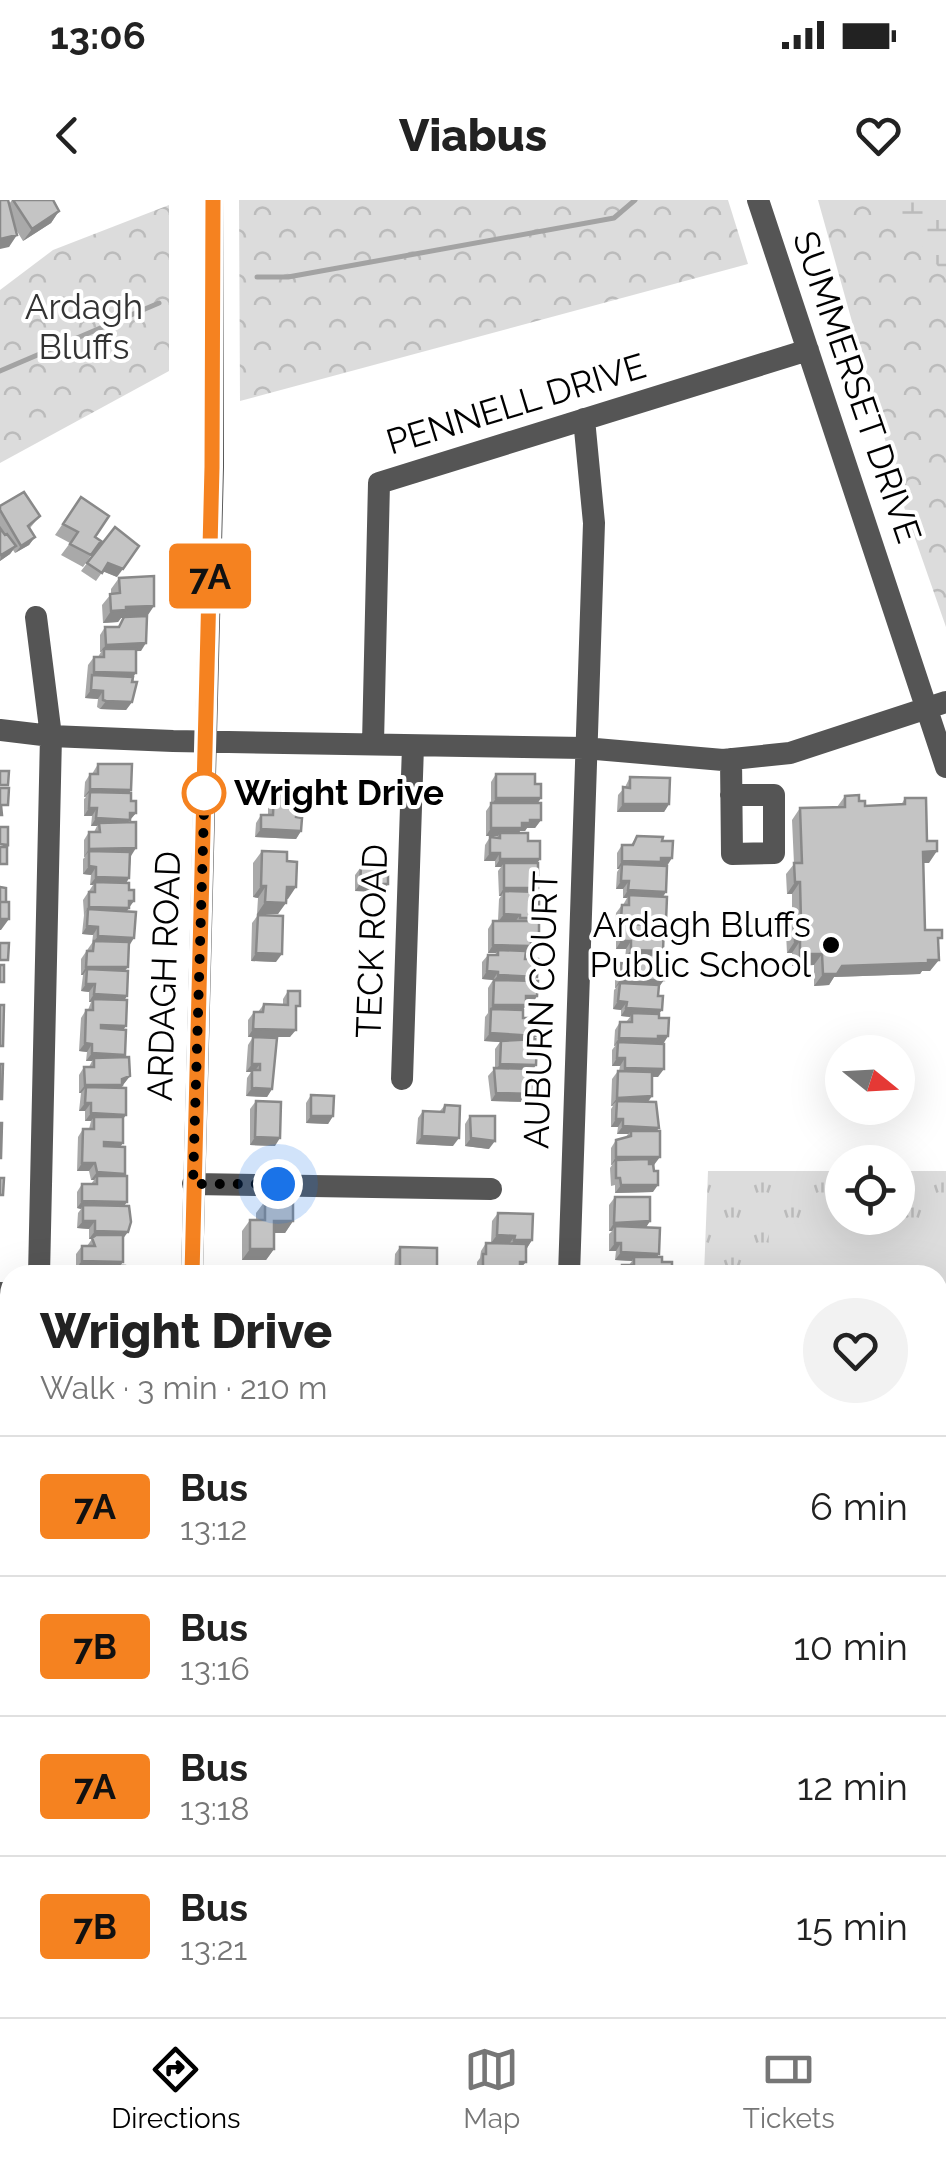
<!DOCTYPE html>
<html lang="en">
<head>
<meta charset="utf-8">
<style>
	body { margin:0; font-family:Raleway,sans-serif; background:#f2f2f2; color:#222; height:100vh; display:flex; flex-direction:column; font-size:38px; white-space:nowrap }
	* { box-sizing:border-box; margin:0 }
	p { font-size:32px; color:#767676 }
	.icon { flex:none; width:55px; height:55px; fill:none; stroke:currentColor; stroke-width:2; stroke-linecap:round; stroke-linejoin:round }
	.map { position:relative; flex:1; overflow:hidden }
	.sheet { position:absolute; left:0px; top:1065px; width:948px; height:752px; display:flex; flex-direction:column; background:#fff; border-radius:30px 30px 0 0; box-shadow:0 10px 40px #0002 }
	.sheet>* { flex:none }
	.badge { padding:0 20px; border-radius:8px; font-size:35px; line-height:65px }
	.needle { width:65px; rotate:108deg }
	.tools { position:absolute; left:825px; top:835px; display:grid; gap:20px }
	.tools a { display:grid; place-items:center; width:90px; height:90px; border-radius:50%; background:#fff; box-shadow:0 10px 40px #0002; font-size:50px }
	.you { position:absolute; width:50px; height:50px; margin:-25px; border:8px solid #fff; border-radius:50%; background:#1a73e8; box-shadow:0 0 0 15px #1a73e833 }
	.map>.badge { position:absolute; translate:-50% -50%; box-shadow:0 0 0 5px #fff }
	.round { display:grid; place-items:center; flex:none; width:105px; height:105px; border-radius:52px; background:#f2f2f2 }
	.head { display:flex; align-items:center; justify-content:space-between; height:170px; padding:0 40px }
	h1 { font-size:48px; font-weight:800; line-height:75px }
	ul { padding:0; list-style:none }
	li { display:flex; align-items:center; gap:30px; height:140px; padding:0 40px; border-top:2px solid #e0e0e0 }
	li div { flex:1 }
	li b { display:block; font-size:38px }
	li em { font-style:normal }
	li .badge { min-width:110px; font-weight:700; text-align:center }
	.status { display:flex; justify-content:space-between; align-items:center; height:70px; padding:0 50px; background:#fff; direction:ltr }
	.status svg { height:28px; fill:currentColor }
	header { display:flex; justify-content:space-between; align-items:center; height:130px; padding:0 40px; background:#fff; font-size:45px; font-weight:800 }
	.dock { display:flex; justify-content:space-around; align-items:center; height:140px; border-top:2px solid #e0e0e0; background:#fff; font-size:28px; color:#767676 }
	.dock a { display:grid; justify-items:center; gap:5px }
	.dock .active { color:#000 }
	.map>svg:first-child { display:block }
	.grass { fill:url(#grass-tufts) }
	.forest { fill:url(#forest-crowns) }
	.wetland { fill:url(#wetland-marsh) }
	.pitch { fill:#dcdcdc }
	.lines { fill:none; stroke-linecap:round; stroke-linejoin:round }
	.stream { stroke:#a3a3a3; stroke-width:5 }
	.minor { stroke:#555; stroke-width:22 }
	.wall { fill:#a9a9a9 }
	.shaded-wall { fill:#898989 }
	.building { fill:#c4c4c4; stroke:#898989; stroke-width:2.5 }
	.line-casing { stroke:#fff; stroke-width:22 }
	.line { stroke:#f58220; stroke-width:15 }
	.walk { stroke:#000; stroke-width:10; stroke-dasharray:0 18 }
	.stop-dot { fill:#fff; stroke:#f58220; stroke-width:5 }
	.poi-dot { fill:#000; stroke:#fff; stroke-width:4 }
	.labels { text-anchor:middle; stroke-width:8; stroke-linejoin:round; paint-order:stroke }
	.park-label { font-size:35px; fill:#333; stroke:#fff }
	.street-label { font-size:35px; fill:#000; stroke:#fff }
	.stop-label { font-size:35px; font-weight:bold; fill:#000; stroke:#fff; text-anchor:start }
	.poi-label { font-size:35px; fill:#000; stroke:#fff; text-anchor:end }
</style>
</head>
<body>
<div class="status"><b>13:06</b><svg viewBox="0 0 49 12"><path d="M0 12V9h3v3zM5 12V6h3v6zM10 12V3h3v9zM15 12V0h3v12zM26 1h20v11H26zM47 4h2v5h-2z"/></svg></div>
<header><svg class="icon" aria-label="back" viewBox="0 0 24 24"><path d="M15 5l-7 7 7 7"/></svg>Viabus<svg class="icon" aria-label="heart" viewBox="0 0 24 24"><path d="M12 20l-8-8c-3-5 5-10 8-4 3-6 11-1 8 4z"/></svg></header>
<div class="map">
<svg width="946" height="1817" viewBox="0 0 946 1817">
	<defs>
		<pattern id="grass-tufts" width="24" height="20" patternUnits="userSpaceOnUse" patternTransform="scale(2.5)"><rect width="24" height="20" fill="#dcdcdc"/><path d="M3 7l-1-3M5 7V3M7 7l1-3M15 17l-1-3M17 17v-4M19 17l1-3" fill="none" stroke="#bbb"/></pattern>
		<pattern id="forest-crowns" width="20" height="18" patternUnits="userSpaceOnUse" patternTransform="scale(2.5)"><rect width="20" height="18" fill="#dcdcdc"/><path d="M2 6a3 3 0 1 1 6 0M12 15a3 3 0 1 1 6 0" fill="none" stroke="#bbb"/></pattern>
		<pattern id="wetland-marsh" width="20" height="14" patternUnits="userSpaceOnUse" patternTransform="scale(2.5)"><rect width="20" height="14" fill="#dcdcdc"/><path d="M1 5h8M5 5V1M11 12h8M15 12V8" fill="none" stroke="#bbb"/></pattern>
	</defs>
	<rect width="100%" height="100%" fill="#fff"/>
	<!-- grass -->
	<path class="grass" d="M708,971H842V1018H898V971H946V1374L938,1373V1075H704Z"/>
	<!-- forest -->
	<path class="forest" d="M239,0H728L748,64L240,201Z
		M818,0H946V427L903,304Z
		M169,5V171L0,263V90L53,50Z
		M10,1765V1808H121V1817H0V1768Z
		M938,1789L946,1790V1817H505L502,1809L495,1808H938Z
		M220,1808H409L389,1817H240L219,1815Z"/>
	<!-- wetland -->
	<path class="wetland" d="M888,0H946V77Z"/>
	<!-- pitch -->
	<path class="pitch" d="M769,1023L946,1028V1183H938V1075H768Z
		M938,1255H946V1337H938Z"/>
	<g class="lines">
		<!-- stream -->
		<path class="stream" d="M257,77H288L614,18L635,0
			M0,171L159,103
			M556,1808L585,1817
			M44,1817L72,1808"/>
		<!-- minor -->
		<path class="minor" d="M758,0L946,567
			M36,417L51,536L39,1075
			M0,530L51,536L173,541L584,548L723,560L790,553L946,502
			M373,543L379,283L808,150
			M731,559L732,654L774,653V595H731
			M402,879L413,546
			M193,984L491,989
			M192,1075L213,267V0
			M569,1075L594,323L584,219
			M0,1093L10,1094
			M0,1323L10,1325
			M0,1610L10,1607
			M938,1673L946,1675
			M181,1817V1808"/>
	</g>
	<!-- wall -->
	<path class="wall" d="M12,0L59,11L51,23L23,41L15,28L9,47V4Z
		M81,297L95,337L101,341L83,367L61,355L70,343L55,335Z
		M0,306L40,316L30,328L35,337L29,345L15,353L13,350L10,354L0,361Z
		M115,327L117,377L103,371L96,381L81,371Z
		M119,378L147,416L141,451H136L132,502L126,510L100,509L97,507L98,499L85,498L88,465L94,457H98L101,452H100V435L105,427H118L124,418H121L118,422L103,423L102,405L111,394V389Z
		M98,564L129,593L136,613L128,622L131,656L129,678L126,683L129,709L126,711L129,746L125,771L127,796L124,800L123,857L130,876L120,888L123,919V943L120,947L125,974L123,976V1062L120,1066L125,1075H76L78,1069H76V1054L82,1046H87L92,1039H89V1029L77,1028L78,1013L81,1009L77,1008V992L82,984H91L94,980H91L89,971H77L78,937L83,929H89L91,921H85V911H79L81,893H79V875L84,867H89L92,861H86L87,852L79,851L81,818L86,810H88L91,802H89V792L81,791L83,775H81V759L92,743L93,735L82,734L84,715L83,700L93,685H90L91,675L83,674V659L85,657H84V640L89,632H94L97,626H91L92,616H84V599L86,597H84L85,582L90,574H92Z
		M496,574L535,584L541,620L535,628H527L525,631H520L519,633L528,641L540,659L537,663L538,688L536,692V721L533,745H531L525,753V759L537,777L534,781L537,796L532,804H526L523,810V818L533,839L536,865L533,869L534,894L528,902L491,901L488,876L495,868V849L500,842L484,841L485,817L488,813V788L493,780L482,779V762L488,755H495L496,753H488V729L493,721H498L499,699L501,696H499L498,671L501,667H495V661H484L485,645L490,637H497L498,636H486V611L491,604V582Z
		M630,577L669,604L664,612H617L618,595L625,587Z
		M274,592L301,631L296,639L255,637L256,623L261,615H268V600Z
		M845,596L859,601L865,606L901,605L905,598L927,641L929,663H923L925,730L938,744L930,771H922L920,774L834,777L829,785L814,786V765L792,766V753H787L786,733L792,724V694H787L786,674L794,664L792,620L800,608L837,607Z
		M637,636L667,666L663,696L666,721L664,725L661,754L664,780L658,788L659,818L668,836L663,844L658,877H652V896L648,902L659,928L656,931L653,992L615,993V985L611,986L610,968L612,965H611V948L616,940L626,937L628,934H617L618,927H611V909L613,906H611L612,879L618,871H619L620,866H612V850L615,846H614L615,830L620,822H626L630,817L621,816V810L613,809L614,790L616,788H615V771L621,763L627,764L630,758H625L626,749H616V732L619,727H615L616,713L622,705H623L627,698H623V689H616L617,672L619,669H617V653L622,645H631Z
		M262,651L288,699H286L278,714H257L258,698L253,697V663Z
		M361,667L388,684L383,692L355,691V675Z
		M258,715L276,762L251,761L252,723Z
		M288,791L296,812L290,837H248V820L254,812H258L264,804H283V799Z
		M253,837L272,889L267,897L246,896L247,878L251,872H246L248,845Z
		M311,895L333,916L328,924L306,923V903Z
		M256,901L275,946L250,945V909Z
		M445,905L453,946L416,944L418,918L423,911H440Z
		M470,916L489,949L465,946V924Z
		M615,997L650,1021L646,1027L659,1054L656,1057L672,1075H616L622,1065H629L632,1061L615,1060L616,1051H609V1034L612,1031H609V1005Z
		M265,1001L293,1021L285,1033H274V1049L266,1060H242V1031L250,1020H256V1013Z
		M498,1013L532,1040L527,1048L520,1070L515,1075H477V1062L480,1058L481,1051L486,1043H491L492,1021Z
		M400,1047L437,1070L433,1075H394L395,1054Z
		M946,1586V1614L938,1612L940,1593Z
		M10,1648V1670L6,1654Z"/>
	<!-- shaded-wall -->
	<path class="shaded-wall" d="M59,11L51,23L23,41L32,29Z
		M17,35L9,47L0,49V39Z
		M35,337L29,345L15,353L21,346Z
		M16,346L10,354L0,361L1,355Z
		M108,363L123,369L117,377L102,371Z
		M154,406L146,418H121L118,422L103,423L111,411L126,407Z
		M146,443L141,451L104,452V449L100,452L106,445Z
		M94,472L136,473L130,481L92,475Z
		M91,490L103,491L98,499L85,498Z
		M106,501L132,502L126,510L100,509Z
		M90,589L131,590L126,598L90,592L84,597Z
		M496,598H541L536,606H491Z
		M623,604H669L664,612H617Z
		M89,608H97L92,616H84Z
		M130,613H136L124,627L99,623L97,626H91L96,618Z
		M530,620H541L535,628H527L525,631H520L517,636L500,633L498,636H486L491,628L522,623Z
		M261,629L301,631L296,639L255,637Z
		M136,648L131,656L89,657V651L84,657L89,649Z
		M937,651L929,663H915L923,652Z
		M490,653H500L495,661H484Z
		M661,658H672L667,666L622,664L619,669H617L622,661Z
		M500,659H540L534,667L504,663L501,667H495Z
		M89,666L96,667L91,675L83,674Z
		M96,677L129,678L124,686L95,682L93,685H90Z
		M621,681H629L623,689H616Z
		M795,682H800L792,694H787Z
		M360,684H388L383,692L355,691Z
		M261,686H266L258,698L253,697Z
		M287,687H296L288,699H279Z
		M504,688H538L533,696L504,691L501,696H499Z
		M628,690L666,692L661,700L629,695L627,698H623Z
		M129,701H134L123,716L88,709L83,715L89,707Z
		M265,702L286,703L278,714H257Z
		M504,714L520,715L515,722H498Z
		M0,719H9L1,730H0Z
		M621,719L666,721L661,729L622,724L619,727H615Z
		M87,726L98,727L93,735L82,734Z
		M98,736L134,738L129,746L92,744Z
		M621,741H631L626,749H616Z
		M795,741H800L792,753H787Z
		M493,745L531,746L525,753L498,750L496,753H488Z
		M631,750L663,751L658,759L633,754L630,758H625Z
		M256,753L282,754L276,762L251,761Z
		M800,754H822L814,765L792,766Z
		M939,760L930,771H922L920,774L834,777L829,785L814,786L823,774L842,766Z
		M86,767H128L122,774L87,769L83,775H81Z
		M487,771L498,772L493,780L482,779Z
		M498,775L537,777L531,784L492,783Z
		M620,780H664L658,788L620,783L615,788Z
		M86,784H95L89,792L81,791Z
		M94,794L127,796L122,804L93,799L91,802H89Z
		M526,796H537L532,804H521Z
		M618,801L627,802L621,810L613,809Z
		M493,805H526L521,813L491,809L488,813Z
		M626,808L662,810L656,818L632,813L630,817L621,816Z
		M101,825L126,826L121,833H95Z
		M253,829L296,830L290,837H248Z
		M490,833L536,836L530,844L484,841Z
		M668,836L663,844L618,842L614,846L619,838Z
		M85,843L92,844L87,852L79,851Z
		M92,853L125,855L119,863L94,858L92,861H86Z
		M617,858H625L620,866H612Z
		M252,864H260L254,872H246Z
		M500,864L536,865L530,873L494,872Z
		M625,868L664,869L658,877L619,876Z
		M130,876L117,893L86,887L81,893H79L85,885Z
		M252,888L272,889L267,897L246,896Z
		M496,893L534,894L528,902L491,901Z
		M652,896L646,904L617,901L611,906L617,898Z
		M85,903H91L85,911H79Z
		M91,913L126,915L121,922L94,917L91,921H85Z
		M311,916H333L328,924L306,923Z
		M616,919H623L618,927H611Z
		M623,926L659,928L653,935L631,931L628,934H617Z
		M422,936L459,938L453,946L416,944Z
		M255,937L280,938L275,946L250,945Z
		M471,938L495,941L489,949L465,946Z
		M104,942L123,943L117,951L99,950Z
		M616,957H660L654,965H616V960L611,965Z
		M82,963H95L89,971H77Z
		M97,972L125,974L120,982L97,976L94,980H91Z
		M621,985H658L653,992L615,993Z
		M82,1001L127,1002L122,1009L83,1005L81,1009L77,1008Z
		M83,1021H95L89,1029L77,1028Z
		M274,1021H293L285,1033H265Z
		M650,1021L645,1029L615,1026L612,1031H609L614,1023Z
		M95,1031L128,1032L122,1040L89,1039Z
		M497,1035L515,1036L509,1044L491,1043Z
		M514,1040H532L527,1048H509Z
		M615,1043H621L616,1051H609Z
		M250,1049H274L266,1060H242Z
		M621,1052L659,1054L654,1061L634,1057L632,1061L615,1060Z
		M82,1061L123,1062L117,1069L81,1064L78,1069H76Z
		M520,1062H526L515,1075H478L483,1068Z
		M400,1069L437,1070L433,1075H396Z
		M943,1605H946V1614L938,1612Z
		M10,1692L8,1699L0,1701V1695Z
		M938,1752L946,1753V1762L938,1761Z"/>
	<!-- building -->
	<path class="building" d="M0,0H8L17,35L0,39Z
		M13,0H53L59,11L32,29Z
		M24,292L40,316L28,326L35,337L21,346L0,310V306Z
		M81,297L109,316L95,337L101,341L91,355L70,344L78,332L63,324Z
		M115,327L139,346L123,369L108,363L102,373L87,363Z
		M0,328L5,335L7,334L16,346L1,355L0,353Z
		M154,376V406L126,407V410L111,411L110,394L120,393L119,378Z
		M147,416L146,443L106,445L105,427H119L124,417Z
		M104,449H136V473L94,472V457H104Z
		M92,475L133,477L132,482H137L132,502L106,501L103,500V491L91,490Z
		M98,564H132L131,590L90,589V574H98Z
		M0,571H9L8,585H0Z
		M496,574H535V584H541V598H496Z
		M630,577L670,578L669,604H623V587L630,588Z
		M0,588H9L8,605H1L2,615H0Z
		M90,592L131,593V601H136V613H130V620L96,618L97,608H89Z
		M274,592L297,593L296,617L302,618L301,631L261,629V615H273Z
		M859,595V601H865V606L905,604V598H926L927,641H937V651L923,652L925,730H942V738H938L939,760H928V763L842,766L837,774H823L822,754H800V741H795L794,722L801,721L800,682H795L794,663H802L800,608L845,607V596Z
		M491,603H541V620H530V623H522V628H491Z
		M136,622V648L89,649V632H100L99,623Z
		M0,627H8V645L0,644Z
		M500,633H528V641H540V659H500V653H490V637L500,638Z
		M637,636L663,637L662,641H673L672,658H661V662L622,661V645H633Z
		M0,647H7V664H0Z
		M89,651L130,652L129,678L96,677V667L89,666Z
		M262,651L287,652V661L297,662L296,687H287L286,703L265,702L266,686H261Z
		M504,663H538V688H504Z
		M622,664L667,666L666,692L628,690L629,681H621Z
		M361,667L388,668V684H360Z
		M95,682L129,683V690H134V701H129V708L89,707V692H95Z
		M0,687L6,688V702H0Z
		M504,691L539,692V718H520V715L504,714Z
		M629,695L667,697L666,721L621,719L622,705H629Z
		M0,702H9V719H0Z
		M88,709L136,712L134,738L98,736V727L87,726Z
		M258,715L283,716L282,754L256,753Z
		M493,721H539V737H531V746L493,745Z
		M622,724L664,725L663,751L631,750V741H621Z
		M94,741L129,742L128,767H86L87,751H93Z
		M0,743H9L8,760H0Z
		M498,750L526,751L525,759H538L537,777L498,775V772L487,771L488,755H498Z
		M633,754L664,755V780H620L621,763L633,764Z
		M0,765H4V782H0Z
		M87,769L128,771L127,796L94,794L95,784H86Z
		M494,780L538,781L537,796H526V805H493Z
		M620,783L659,785L658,796H663L662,810L626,808L627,802L618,801Z
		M288,791H300V806H296V830L253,829L254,812H263L264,804L288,805Z
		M93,799L127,800L126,826L101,825V828L126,830L125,855L92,853V844L85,843L86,810H93Z
		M0,805H4L3,846H0Z
		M491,809L523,810V818H537L536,836L490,833Z
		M632,813L659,814V818H669L668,836H658V839L619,838L620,822H632Z
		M253,837L277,838L272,889L252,888V870H260V864H252Z
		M537,839L536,865L500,864L501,841Z
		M618,842L664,844V869L625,868V858H617Z
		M129,857L130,876L122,879V885H85L84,867H94V858Z
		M0,864H3L2,899H0Z
		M494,868L534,869V894L496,893Z
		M618,871L652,872V896L617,898Z
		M86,887L126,888V915L91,913V903H85Z
		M311,895L334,896L333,916H311Z
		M256,901L281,902L280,938L255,937Z
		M617,901L656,902L659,928L623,926V919H616Z
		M445,905L460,906L459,938L422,936L423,911L444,912Z
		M470,916H495V941L471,938Z
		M94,917H123V943L104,942V946L125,947V974L97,972L95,963H82L83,929H94Z
		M0,923H2L1,958H0Z
		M631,931H660V957H616V940L631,936Z
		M649,959V964H653L654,971H658V985H621L620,978H616V960Z
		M97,976H127V1002L82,1001V984H97Z
		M0,978H4L3,995H0Z
		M615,997H650V1021L614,1023Z
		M265,1001H293V1021H274V1049H250V1020H265Z
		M83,1005L129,1006L131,1022L128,1032L95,1031V1021H83Z
		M498,1013L533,1014L532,1040H514L515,1036L497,1035Z
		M615,1026L660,1028L659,1054L621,1052V1043H615Z
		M96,1035H123V1062L82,1061V1046H95L92,1038Z
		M486,1043L526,1044V1062H520V1069L483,1068V1054H486Z
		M400,1047L437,1048V1070L400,1069Z
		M634,1057H662V1062H672V1075H622V1065H634Z
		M81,1064L125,1066V1075H81Z
		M0,1375H2L1,1395H0Z
		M946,1586V1605H943Z
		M0,1664H6L10,1679V1692L0,1695Z
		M938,1722L946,1724V1723V1753L938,1752Z"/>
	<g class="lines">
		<!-- line casing -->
		<g class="line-casing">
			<path id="line" d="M192,1075L212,267L213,0"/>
		</g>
		<!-- line -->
		<use href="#line" class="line"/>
		<!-- walk -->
		<path class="walk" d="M204,593L205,577L193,984H278"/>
	</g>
	<!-- markers -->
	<circle class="stop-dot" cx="204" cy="593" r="20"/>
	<circle class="poi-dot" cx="831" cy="745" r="10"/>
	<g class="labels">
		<!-- park labels -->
		<g class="park-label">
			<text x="84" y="119">Ardagh<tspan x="84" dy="40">Bluffs</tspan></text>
		</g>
		<!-- street labels -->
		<g class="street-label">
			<text transform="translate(857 187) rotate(71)" y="12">SUMMERSET DRIVE</text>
			<text transform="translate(516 204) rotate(-17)" y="12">PENNELL DRIVE</text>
			<text transform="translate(372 741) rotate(-88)" y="12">TECK ROAD</text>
			<text transform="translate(164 776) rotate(-88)" y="12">ARDAGH ROAD</text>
			<text transform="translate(541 810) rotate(-88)" y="12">AUBURN COURT</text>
		</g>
		<!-- stop labels -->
		<g class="stop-label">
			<text x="234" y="605">Wright Drive</text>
		</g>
		<!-- poi labels -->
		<g class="poi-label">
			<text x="811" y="737">Ardagh Bluffs<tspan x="811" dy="40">Public School</tspan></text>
		</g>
	</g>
</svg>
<div class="tools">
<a><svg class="needle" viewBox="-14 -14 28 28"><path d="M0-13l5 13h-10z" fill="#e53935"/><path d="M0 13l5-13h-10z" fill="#767676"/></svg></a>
<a><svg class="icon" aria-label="locate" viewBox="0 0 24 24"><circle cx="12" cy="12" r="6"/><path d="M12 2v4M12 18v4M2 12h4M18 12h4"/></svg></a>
</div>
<div class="you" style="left:278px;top:984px"></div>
<b class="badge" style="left:210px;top:376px;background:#f58220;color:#111">7A</b>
<section class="sheet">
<div class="head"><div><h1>Wright Drive</h1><p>Walk · 3 min · 210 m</p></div><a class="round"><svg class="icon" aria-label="heart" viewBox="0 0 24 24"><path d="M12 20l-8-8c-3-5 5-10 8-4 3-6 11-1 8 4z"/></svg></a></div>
<ul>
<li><span class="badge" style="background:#f58220;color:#111">7A</span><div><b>Bus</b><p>13:12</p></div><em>6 min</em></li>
<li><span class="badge" style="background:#f58220;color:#111">7B</span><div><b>Bus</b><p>13:16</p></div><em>10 min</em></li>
<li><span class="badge" style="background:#f58220;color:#111">7A</span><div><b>Bus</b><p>13:18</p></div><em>12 min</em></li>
<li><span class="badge" style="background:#f58220;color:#111">7B</span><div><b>Bus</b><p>13:21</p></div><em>15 min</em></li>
</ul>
</section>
</div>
<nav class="dock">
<a class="active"><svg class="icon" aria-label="directions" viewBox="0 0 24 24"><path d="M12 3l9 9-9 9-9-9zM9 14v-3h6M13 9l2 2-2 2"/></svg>Directions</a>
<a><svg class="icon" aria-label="map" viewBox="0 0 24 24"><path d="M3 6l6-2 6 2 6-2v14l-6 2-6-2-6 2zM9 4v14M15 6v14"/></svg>Map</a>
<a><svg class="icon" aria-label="tickets" viewBox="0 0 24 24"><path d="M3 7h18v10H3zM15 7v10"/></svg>Tickets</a>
</nav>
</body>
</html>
